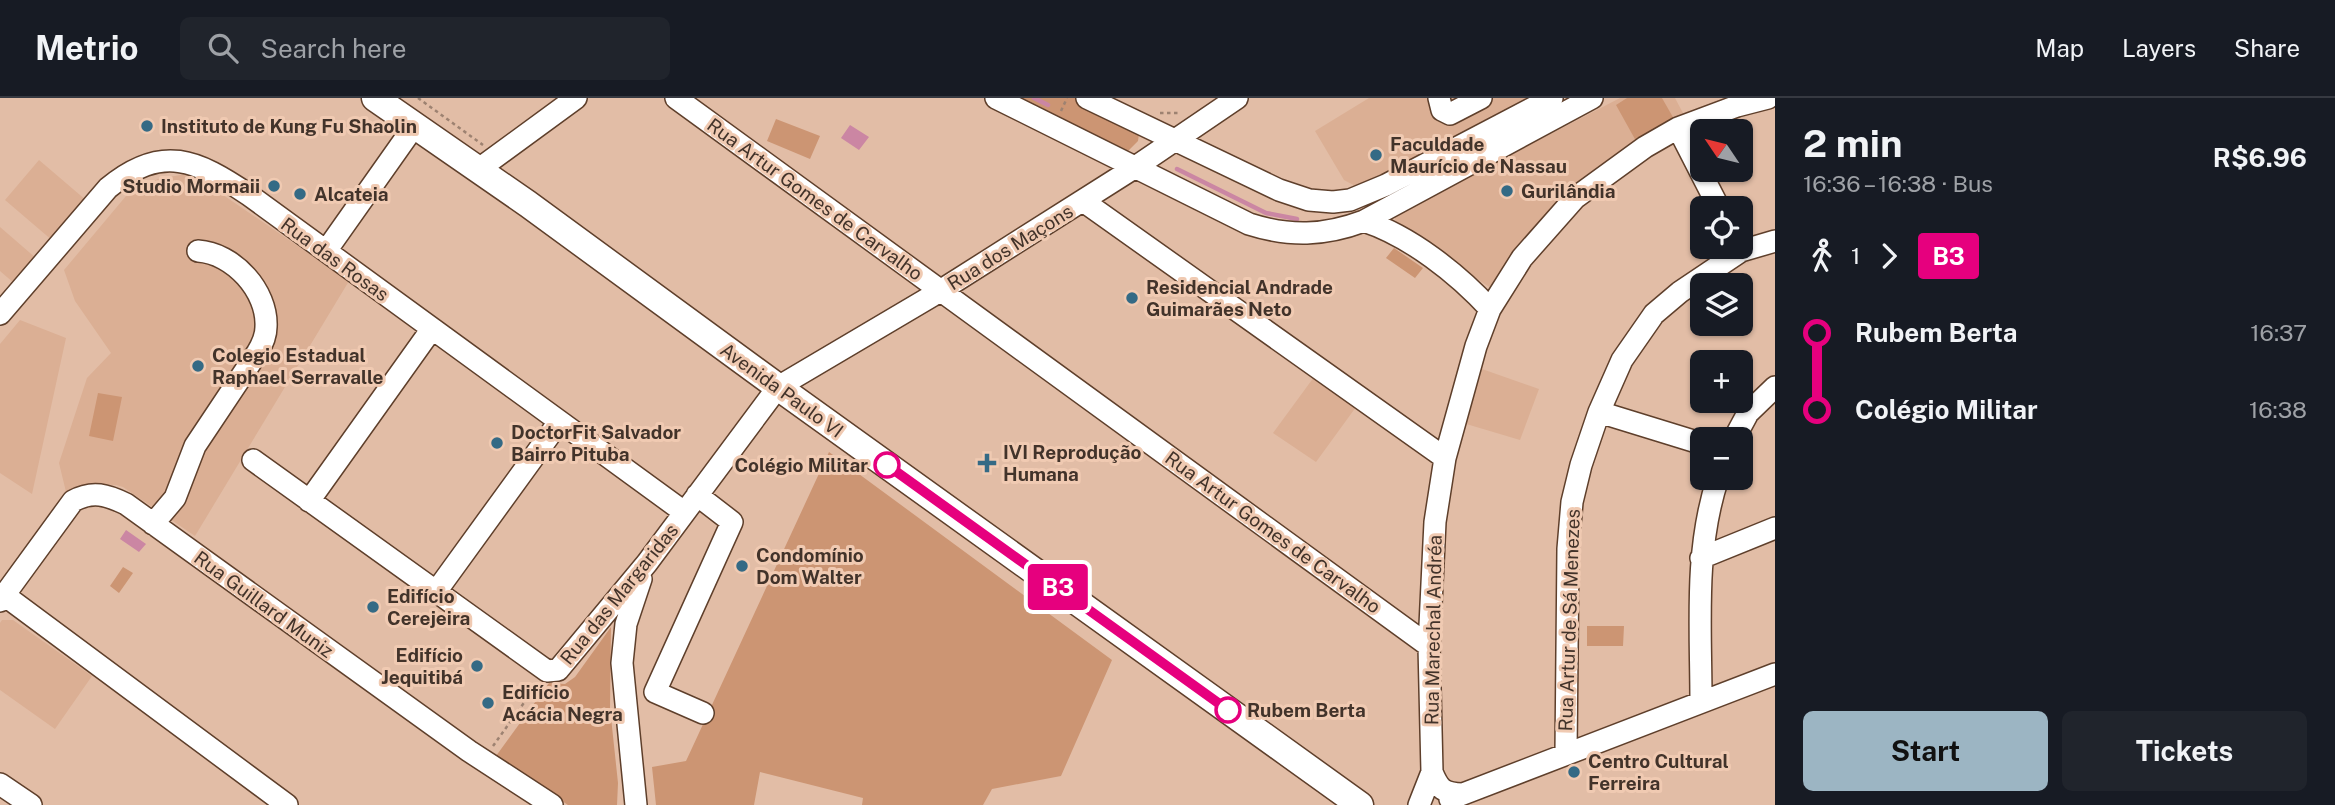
<!DOCTYPE html>
<html lang="en">
<head>
<meta charset="utf-8">
<style>
	body { margin:0; font-family:"Public Sans",sans-serif; background:#20242c; color:#f1f3f6; height:100vh; display:flex; flex-direction:column; font-size:26px; white-space:nowrap }
	* { box-sizing:border-box; margin:0 }
	p { font-size:23px; color:#9ea1a6 }
	.icon { flex:none; width:38px; height:38px; fill:none; stroke:currentColor; stroke-width:2; stroke-linecap:round; stroke-linejoin:round }
	.map { position:relative; flex:1; overflow:hidden }
	.details { display:flex; flex-direction:column; background:#171b24; width:560px }
	.details>* { flex:none }
	.badge { padding:0 14px; border-radius:5px; font-size:24px; line-height:46px }
	.needle { width:46px; rotate:305deg }
	.fabs { position:absolute; left:1690px; top:21px; display:grid; gap:14px }
	.fabs a { display:grid; place-items:center; width:63px; height:63px; border-radius:10px; background:#171b24; box-shadow:0 2px 5px #0004; font-size:35px }
	.map>.badge { position:absolute; translate:-50% -50%; box-shadow:0 0 0 4px #fff }
	.legs { display:flex; align-items:center; gap:10px; height:77px; padding:0 28px; font-size:23px }
	.legs p { margin-inline-start:auto }
	.headline { display:flex; align-items:center; justify-content:space-between; height:119px; padding:0 28px }
	h1 { font-size:38px; font-weight:700; line-height:52px }
	.action { display:flex; gap:14px; margin-top:auto; padding:14px 28px }
	.action a { flex:1; height:80px; border-radius:10px; background:#9cb5c3; color:#111; font-size:28px; font-weight:700; line-height:80px; text-align:center }
	.action a+a { background:#20242c; color:#f1f3f6 }
	ul { padding:0 28px; list-style:none }
	li { display:flex; align-items:center; gap:24px; height:77px; font-size:26px }
	li i { display:grid; place-items:center; width:10px; height:100%; margin:0 9px; background:currentColor }
	li i::after { content:''; width:18px; height:18px; margin:-9px; border:5px solid; border-radius:50%; background:#171b24 }
	li p { margin-inline-start:auto }
	li:first-child i { background:linear-gradient(#0000 50%,currentColor 0) }
	li:last-child i { background:linear-gradient(currentColor 50%,#0000 0) }
	header { display:flex; align-items:center; gap:42px; box-sizing:border-box; height:98px; padding:0 35px; background:#171b24; border-bottom:2px solid #363941 }
	header strong { font-size:33px }
	nav { display:flex; gap:38px; margin-inline-start:auto; font-size:24px }
	.search { width:490px; height:63px; background:#20242c; display:flex; align-items:center; gap:18px; box-sizing:border-box; padding:0 24px; border-radius:10px; color:#9ea1a6; font-size:26px }
	main { display:flex; flex:1; min-height:0 }
	.map>svg:first-child { display:block }
	.built { fill:#dbaf94 }
	.green { fill:#cc9573 }
	.water { fill:#cb86a3 }
	.lines { fill:none; stroke-linecap:round; stroke-linejoin:round }
	.stream { stroke:#cb86a3; stroke-width:4.5 }
	.minor-casing { stroke:#5e3f2b; stroke-width:24 }
	.major-casing { stroke:#5e3f2b; stroke-width:29 }
	.path { stroke:#9d8271; stroke-width:2.5; stroke-dasharray:3.5 3.5; stroke-linecap:butt }
	.minor { stroke:#fff; stroke-width:21 }
	.major { stroke:#fff; stroke-width:26 }
	.line-1-casing { stroke:#fff; stroke-width:16 }
	.line-1 { stroke:#e6007e; stroke-width:10 }
	.poi-dot { fill:#346a85; stroke:#f0cab2; stroke-width:2.5 }
	.stop-1-dot { fill:#fff; stroke:#e6007e; stroke-width:3.5 }
	.labels { text-anchor:middle; stroke-width:6; stroke-linejoin:round; paint-order:stroke }
	.poi-label { font-size:19px; font-weight:bold; fill:#42332a; stroke:#f0cab2; text-anchor:start }
	.street-label { font-size:19px; fill:#42332a; stroke:#f0cab2 }
	.stop-label { font-size:19px; font-weight:bold; fill:#42332a; stroke:#f0cab2; text-anchor:end }
</style>
</head>
<body>
<header>
<strong>Metrio</strong>
<div class="search"><svg class="icon" aria-label="search" viewBox="0 0 24 24"><circle cx="10" cy="10" r="6"/><path d="M15 15l6 6"/></svg>Search here</div>
<nav><a>Map</a><a>Layers</a><a>Share</a></nav>
</header>
<main>
<div class="map">
<svg width="1775" height="707" viewBox="0 0 1775 707">
	<rect width="100%" height="100%" fill="#e2bda6"/>
	<!-- built -->
	<path class="built" d="M1369,0H1535L1359,90L1344,82L1315,33Z
		M1620,0H1675L1684,17L1597,69L1537,127L1494,192L1397,129L1394,117Z
		M39,62L87,103L53,143L5,102Z
		M191,75L349,183L195,438L123,389L116,387L94,386L67,398L59,365L87,280L111,255L75,203L64,172L126,98L158,81Z
		M0,129L37,161L15,186L0,173Z
		M20,222L66,240L32,396L0,375V246Z
		M1482,271L1539,291L1520,342L1463,325Z
		M1314,279L1356,309L1316,364L1273,335Z
		M2,522H13L92,578L55,631L0,592V525Z"/>
	<!-- green -->
	<path class="green" d="M1017,0H1075L1140,29L1138,43L1127,54Z
		M1627,0H1662L1674,21L1636,43L1616,7Z
		M776,21L820,38L810,61L767,43Z
		M1394,150L1423,170L1415,180L1386,160Z
		M98,295L122,299L113,343L89,338Z
		M829,354L1112,562L1061,678L992,691L983,707H862L863,700L760,674L754,707H656L652,669L686,663Z
		M123,469L133,475L119,495L110,488Z
		M1587,528H1624L1623,548H1587Z
		M611,529L610,610L618,685L617,707H568L496,658L549,585L565,586L575,579Z"/>
	<!-- water -->
	<path class="water" d="M850,27L869,39L859,52L841,40Z
		M126,432L146,446L139,454L120,441Z"/>
	<g class="lines">
		<!-- stream -->
		<path class="stream" d="M1034,0L1048,7
			M1177,71L1266,115L1297,121"/>
		<!-- minor casing -->
		<g class="minor-casing">
			<path id="minor" d="M676,0L1429,548
				M996,0L1249,126C1290,139 1324,138 1364,123L1592,0
				M1087,0L1279,92L1309,102L1333,104L1350,102L1386,87L1552,0
				M1439,0L1442,12L1450,16L1481,0
				M1678,30L1719,110
				M479,71L576,0
				M1083,103L1445,360
				M1364,123C1410,138 1458,176 1490,211
				M326,153L415,27
				M0,216L108,90C162,45 197,62 249,97L684,414
				M1599,314L1703,346
				M1734,341L1748,315L1775,289
				M253,362L547,573L558,572L647,465L778,289L932,198L1134,70L1237,0
				M697,397L732,424L655,594L703,615
				M309,403L431,232
				M153,426L175,400L195,348L257,255C262,247 266,239 266,229C268,193 233,155 198,153
				M1701,460L1775,430
				M435,495L559,324
				M4,497L287,707
				M0,503L73,403C93,392 107,397 126,406L469,653L552,707
				M1701,604C1701,529 1694,452 1718,380
				M1566,655L1568,451L1572,404L1581,367L1599,314L1622,262L1654,216L1680,194L1741,153L1775,143
				M0,686L31,707
				M1462,696C1443,695 1439,691 1432,674L1429,548L1435,424L1445,360L1476,248L1490,211L1522,160L1575,100L1645,49L1678,30L1737,8L1768,0
				M1450,701L1775,576
				M636,707L622,565L626,526L641,481
				M1419,707L1432,674"/>
		</g>
		<!-- major casing -->
		<g class="major-casing">
			<path id="major" d="M375,0L528,106L778,289L1360,707"/>
		</g>
		<!-- path -->
		<path class="path" d="M418,0L483,47
			M1061,13L1067,0
			M1160,15H1181
			M493,648L536,588"/>
		<!-- minor -->
		<use href="#minor" class="minor"/>
		<!-- major -->
		<use href="#major" class="major"/>
	</g>
	<g class="lines">
		<!-- line-1 casing -->
		<g class="line-1-casing">
			<path id="line-1" d="M887,367L1228,612"/>
		</g>
		<!-- line-1 -->
		<use href="#line-1" class="line-1"/>
	</g>
	<!-- markers -->
	<g class="poi-dot">
		<circle cx="147" cy="28" r="7"/>
		<circle cx="1376" cy="57" r="7"/>
		<circle cx="274" cy="88" r="7"/>
		<circle cx="1507" cy="93" r="7"/>
		<circle cx="300" cy="96" r="7"/>
		<circle cx="1132" cy="200" r="7"/>
		<circle cx="198" cy="268" r="7"/>
		<circle cx="497" cy="345" r="7"/>
		<path d="M983.5 354.5h7v7h7v7h-7v7h-7v-7h-7v-7h7z"/>
		<circle cx="742" cy="468" r="7"/>
		<circle cx="373" cy="509" r="7"/>
		<circle cx="477" cy="568" r="7"/>
		<circle cx="488" cy="605" r="7"/>
		<circle cx="1574" cy="674" r="7"/>
	</g>
	<g class="stop-1-dot">
		<circle cx="887" cy="367" r="12"/>
		<circle cx="1228" cy="612" r="12"/>
	</g>
	<g class="labels">
		<!-- poi labels -->
		<g class="poi-label">
			<text x="161" y="35">Instituto de Kung Fu Shaolin</text>
			<text x="1390" y="53">Faculdade<tspan x="1390" dy="22">Maurício de Nassau</tspan></text>
			<text x="260" y="95" text-anchor="end">Studio Mormaii</text>
			<text x="1521" y="100">Gurilândia</text>
			<text x="314" y="103">Alcateia</text>
			<text x="1146" y="196">Residencial Andrade<tspan x="1146" dy="22">Guimarães Neto</tspan></text>
			<text x="212" y="264">Colegio Estadual<tspan x="212" dy="22">Raphael Serravalle</tspan></text>
			<text x="511" y="341">DoctorFit Salvador<tspan x="511" dy="22">Bairro Pituba</tspan></text>
			<text x="1003" y="361">IVI Reprodução<tspan x="1003" dy="22">Humana</tspan></text>
			<text x="756" y="464">Condomínio<tspan x="756" dy="22">Dom Walter</tspan></text>
			<text x="387" y="505">Edifício<tspan x="387" dy="22">Cerejeira</tspan></text>
			<text x="463" y="564" text-anchor="end">Edifício<tspan x="463" dy="22">Jequitibá</tspan></text>
			<text x="502" y="601">Edifício<tspan x="502" dy="22">Acácia Negra</tspan></text>
			<text x="1588" y="670">Centro Cultural<tspan x="1588" dy="22">Ferreira</tspan></text>
		</g>
		<!-- street labels -->
		<g class="street-label">
			<text transform="translate(815 101) rotate(36)" y="7">Rua Artur Gomes de Carvalho</text>
			<text transform="translate(1010 149) rotate(-32)" y="7">Rua dos Maçons</text>
			<text transform="translate(335 161) rotate(36)" y="7">Rua das Rosas</text>
			<text transform="translate(782 292) rotate(36)" y="7">Avenida Paulo VI</text>
			<text transform="translate(1273 434) rotate(36)" y="7">Rua Artur Gomes de Carvalho</text>
			<text transform="translate(619 496) rotate(-51)" y="7">Rua das Margaridas</text>
			<text transform="translate(264 506) rotate(36)" y="7">Rua Guillard Muniz</text>
			<text transform="translate(1569 522) rotate(-88)" y="7">Rua Artur de Sá Menezes</text>
			<text transform="translate(1433 532) rotate(-89)" y="7">Rua Marechal Andréa</text>
		</g>
		<!-- stop labels -->
		<g class="stop-label">
			<text x="868" y="374">Colégio Militar</text>
			<text x="1247" y="619" text-anchor="start">Rubem Berta</text>
		</g>
	</g>
</svg>
<div class="fabs">
<a><svg class="needle" viewBox="-14 -14 28 28"><path d="M0-13l5 13h-10z" fill="#e53935"/><path d="M0 13l5-13h-10z" fill="#9ea1a6"/></svg></a>
<a><svg class="icon" aria-label="locate" viewBox="0 0 24 24"><circle cx="12" cy="12" r="6"/><path d="M12 2v4M12 18v4M2 12h4M18 12h4"/></svg></a>
<a><svg class="icon" aria-label="layers" viewBox="0 0 24 24"><path d="M12 4l9 5-9 5-9-5zM3 14l9 5 9-5"/></svg></a>
<a>+</a>
<a>−</a>
</div>
<b class="badge" style="left:1058px;top:489px;background:#e6007e;color:#fff">B3</b>
</div>
<section class="details">
<div class="headline"><div><h1>2 min</h1><p>16:36 – 16:38 · Bus</p></div><b>R$6.96</b></div>
<div class="legs"><svg class="icon" aria-label="walk" viewBox="0 0 24 24"><circle cx="13" cy="4" r="2"/><path d="M13 8l-2 6 4 7M11 14l-3 7M7 12l3-4h3l4 4"/></svg>1<svg class="icon" aria-label="forward" viewBox="0 0 24 24"><path d="M9 5l7 7-7 7"/></svg><b class="badge" style="background:#e6007e;color:#fff">B3</b></div>
<ul>
<li><i style="color:#e6007e"></i><b>Rubem Berta</b><p>16:37</p></li>
<li><i style="color:#e6007e"></i><b>Colégio Militar</b><p>16:38</p></li>
</ul>
<div class="action"><a>Start</a><a>Tickets</a></div>
</section>
</main>
</body>
</html>
